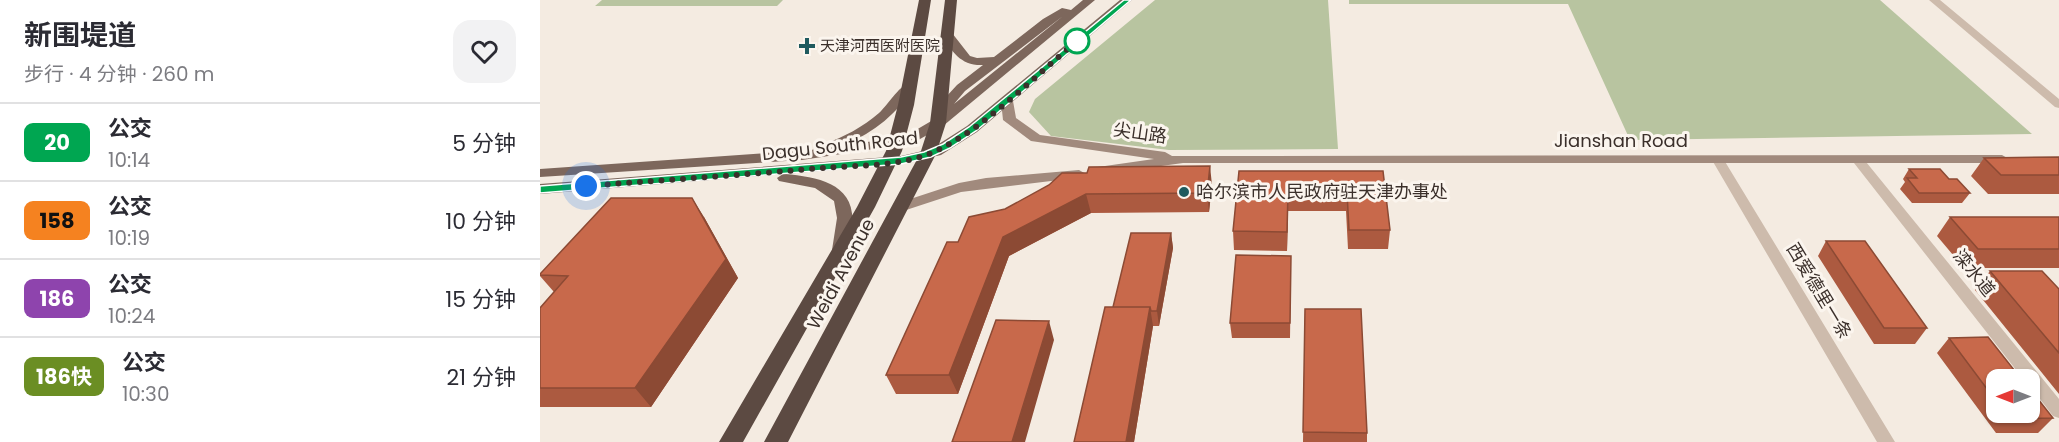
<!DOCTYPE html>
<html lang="zh">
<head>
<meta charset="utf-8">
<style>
	body { margin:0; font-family:Poppins,"Noto Sans SC",sans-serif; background:#f2f2f3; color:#2b2b33; height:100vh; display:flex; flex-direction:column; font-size:22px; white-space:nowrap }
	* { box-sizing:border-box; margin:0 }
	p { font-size:20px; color:#7c7c81 }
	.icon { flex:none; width:33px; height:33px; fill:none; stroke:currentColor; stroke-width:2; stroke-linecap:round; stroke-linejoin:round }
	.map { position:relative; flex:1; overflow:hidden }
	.details { display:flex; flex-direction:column; background:#fff; width:540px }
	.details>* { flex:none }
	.badge { padding:0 12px; border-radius:9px; font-size:21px; line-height:39px }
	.needle { width:39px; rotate:270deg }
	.fabs { position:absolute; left:1446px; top:369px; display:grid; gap:12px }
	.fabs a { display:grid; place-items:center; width:54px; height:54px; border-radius:12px; background:#fff; box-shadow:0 2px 4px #0004; font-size:30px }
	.you { position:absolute; width:30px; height:30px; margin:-15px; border:4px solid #fff; border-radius:50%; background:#1a73e8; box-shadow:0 0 0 9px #1a73e833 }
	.map>.badge { position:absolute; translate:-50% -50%; box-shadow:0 0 0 3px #fff }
	.round { display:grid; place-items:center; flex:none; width:63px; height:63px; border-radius:18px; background:#f2f2f3 }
	.overview { display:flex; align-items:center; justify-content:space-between; height:102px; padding:0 24px }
	h1 { font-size:28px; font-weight:700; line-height:45px }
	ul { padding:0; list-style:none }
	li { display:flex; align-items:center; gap:18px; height:78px; padding:0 24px; border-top:2px solid #e1e1e2 }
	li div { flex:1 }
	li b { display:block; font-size:22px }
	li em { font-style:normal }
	li .badge { min-width:66px; font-weight:700; text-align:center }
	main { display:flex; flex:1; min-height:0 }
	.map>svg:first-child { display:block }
	.green { fill:#b8c4a0 }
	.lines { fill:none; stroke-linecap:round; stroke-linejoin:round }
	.street { fill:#cdbbac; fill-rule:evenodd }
	.secondary { fill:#a18a7d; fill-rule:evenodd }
	.primary { fill:#7d675c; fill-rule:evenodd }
	.highway { fill:#5c4a42; fill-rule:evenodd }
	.wall { fill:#ac5a40 }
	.shaded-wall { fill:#8c4a34 }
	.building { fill:#c8694b; stroke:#8c4a34; stroke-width:1.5 }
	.line { fill:#00a651; stroke:#fff; stroke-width:1.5 }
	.walk { stroke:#3b302b; stroke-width:6; stroke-dasharray:0 10.8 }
	.stop-dot { fill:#fff; stroke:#00a651; stroke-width:3 }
	.poi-dot { fill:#1f5a5e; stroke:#fbf5ee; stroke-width:2 }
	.labels { text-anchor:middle; stroke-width:6; stroke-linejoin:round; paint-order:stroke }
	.far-poi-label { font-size:15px; fill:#3b302b; stroke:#fbf5ee; text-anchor:start }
	.street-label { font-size:18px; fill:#3b302b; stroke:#fbf5ee }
	.poi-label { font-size:18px; fill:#3b302b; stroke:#fbf5ee; text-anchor:start }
</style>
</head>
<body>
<main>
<section class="details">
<div class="overview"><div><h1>新围堤道</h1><p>步行 · 4 分钟 · 260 m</p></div><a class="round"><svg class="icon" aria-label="heart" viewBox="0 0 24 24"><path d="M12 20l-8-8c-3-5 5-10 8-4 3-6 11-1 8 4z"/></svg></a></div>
<ul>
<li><span class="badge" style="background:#00a651;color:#fff">20</span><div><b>公交</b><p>10:14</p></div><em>5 分钟</em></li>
<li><span class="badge" style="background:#f58220;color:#111">158</span><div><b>公交</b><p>10:19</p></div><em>10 分钟</em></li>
<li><span class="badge" style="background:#8e44ad;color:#fff">186</span><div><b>公交</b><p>10:24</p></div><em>15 分钟</em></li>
<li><span class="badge" style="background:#6b8e23;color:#fff">186快</span><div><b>公交</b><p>10:30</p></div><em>21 分钟</em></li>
</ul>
</section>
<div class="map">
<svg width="1519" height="442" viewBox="0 0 1519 442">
	<rect width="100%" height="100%" fill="#f4ebe1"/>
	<!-- green -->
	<path class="green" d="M62,0H243L237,6H55Z
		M615,0H788L798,149L629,150L511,136L489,112L495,99Z
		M809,0H1340L1492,134L1090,140L1028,4H809Z"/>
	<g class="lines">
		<!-- street -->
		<path class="street" d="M1389,0H1400L1519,99V108L1515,107Z
			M1178,156L1184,160L1355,442H1337L1172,160Z
			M1318,156L1322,157L1519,399V418L1513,416L1490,386V380H1484L1314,163L1312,160L1314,157Z"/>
		<!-- secondary -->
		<path class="secondary" d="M467,97L473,101L476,118L500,135L625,152L632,156L1462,155L1469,159L1462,163H643L563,174L556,170L558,167L614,159L491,141L463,120L461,101Z
			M539,170L546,174L544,177L421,192L360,212L353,207L355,204L419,183L446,178Z"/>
		<!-- primary -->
		<path class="primary" d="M543,0H555L403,126L373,143L262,160L0,177V169L283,149L284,144C304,137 323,127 339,113C348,105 358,87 369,83L375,87C357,113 335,132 305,145L364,137L393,120L405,98L417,85L443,65C421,66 412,52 402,35L404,33H412L430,56L437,58L454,57L503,19L522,8L531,10ZM523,16L414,104L425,91Z
			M580,0H592L437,132L401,155L361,164L245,174C279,177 317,184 312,227C311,236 310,246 306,254H294L292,250L297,218L294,201L275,188L239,181L237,178L243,174L0,194V184L361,156L391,149L427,126Z"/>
		<!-- highway -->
		<path class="highway" d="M379,0H391L374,105L362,151L335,207L203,442H179L317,207L346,151L358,105Z
			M405,0H417L406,123L396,154L248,442H224L380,154L390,123Z"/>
	</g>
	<!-- wall -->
	<path class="wall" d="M1519,157V194H1448L1431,176L1444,158Z
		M1369,169L1409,179L1430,193L1422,203H1372L1360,189L1365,182L1363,179Z
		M699,171H843L850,230L848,249H808L806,211H748L747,251L694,250L693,231Z
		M547,173L672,185L669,212L551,213L469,256L418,394H356L346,375L418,242L465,209Z
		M164,217L198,278L111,407H0V308L14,292L0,276V274Z
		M1410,217H1519V268H1424L1397,236Z
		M631,233L633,248L619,326H613L594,442H534Z
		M1286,241L1387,328L1375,344H1334L1278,256Z
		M751,271L750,338H692L690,323Z
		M1450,271L1519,289V394L1435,290Z
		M765,309L827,433V442H763Z
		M1409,338L1456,380V412H1490L1513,418L1498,433H1456L1397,353Z"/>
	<!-- shaded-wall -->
	<path class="shaded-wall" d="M670,166L672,185L669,212L667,193Z
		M748,192V211L747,251V232Z
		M546,194L551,213L469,256L418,394L409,375L463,237Z
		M152,198L164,217L198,278L111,407L95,388Z
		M631,233L633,248L619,326L617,311Z
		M610,307L613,326L594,442H586Z
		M509,321L514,340L485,442H472Z"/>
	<!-- building -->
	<path class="building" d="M1519,157V175H1461L1444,158Z
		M670,166L667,193L546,194L463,237L409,375H346L407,242H418L429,217L465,209L509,185L522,173H547L549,167Z
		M1369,169H1400L1409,179H1417L1430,193H1379L1367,178H1377Z
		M699,171H843L850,230H809L807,192H748L747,232L693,231Z
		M71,198H152L186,259L95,388H0V308L28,276L0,275V274Z
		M1410,217H1519V249H1438Z
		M591,233H631L617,311H611L610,307H573Z
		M1286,241H1325L1387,328H1344Z
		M696,255L751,256L750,323H690Z
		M1450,271H1502L1519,289V353Z
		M565,307H610L586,442H534Z
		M765,309H821L827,433L763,432Z
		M456,320L509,321L472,442H412Z
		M1448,337L1482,380H1456V401L1409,338Z
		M1490,389L1513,418L1470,419L1465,412H1490Z"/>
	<!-- line -->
	<path class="line" d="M584,0H591L436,131L410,148L391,157L361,164L0,193V186L361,157L384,152L403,144L429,127Z"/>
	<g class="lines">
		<!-- walk -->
		<path class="walk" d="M46,186C125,180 203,175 282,168C319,165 364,167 398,150C446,127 495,76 537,41"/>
	</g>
	<!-- markers -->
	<circle class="stop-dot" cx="537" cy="41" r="12"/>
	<g class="poi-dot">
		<path d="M264 37h6v6h6v6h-6v6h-6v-6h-6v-6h6z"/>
		<circle cx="644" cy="192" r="6"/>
	</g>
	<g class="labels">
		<!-- far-poi labels -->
		<g class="far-poi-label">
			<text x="280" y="51">天津河西医附医院</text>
		</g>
		<!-- street labels -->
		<g class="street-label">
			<text transform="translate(600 133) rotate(8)" y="6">尖山路</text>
			<text x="1081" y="147">Jianshan Road</text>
			<text transform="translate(300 146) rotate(-6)" y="6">Dagu South Road</text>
			<text transform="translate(1434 273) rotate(51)" y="6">滦水道</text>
			<text transform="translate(301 274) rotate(-62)" y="6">Weidi Avenue</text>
			<text transform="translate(1279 291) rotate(59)" y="6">西爱德里一条</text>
		</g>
		<!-- poi labels -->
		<g class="poi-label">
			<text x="656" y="198">哈尔滨市人民政府驻天津办事处</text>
		</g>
	</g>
</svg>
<div class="fabs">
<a><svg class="needle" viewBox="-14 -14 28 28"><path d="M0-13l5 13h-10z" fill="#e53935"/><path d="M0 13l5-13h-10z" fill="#7c7c81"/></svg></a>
</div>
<div class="you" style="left:46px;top:186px"></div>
</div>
</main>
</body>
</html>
